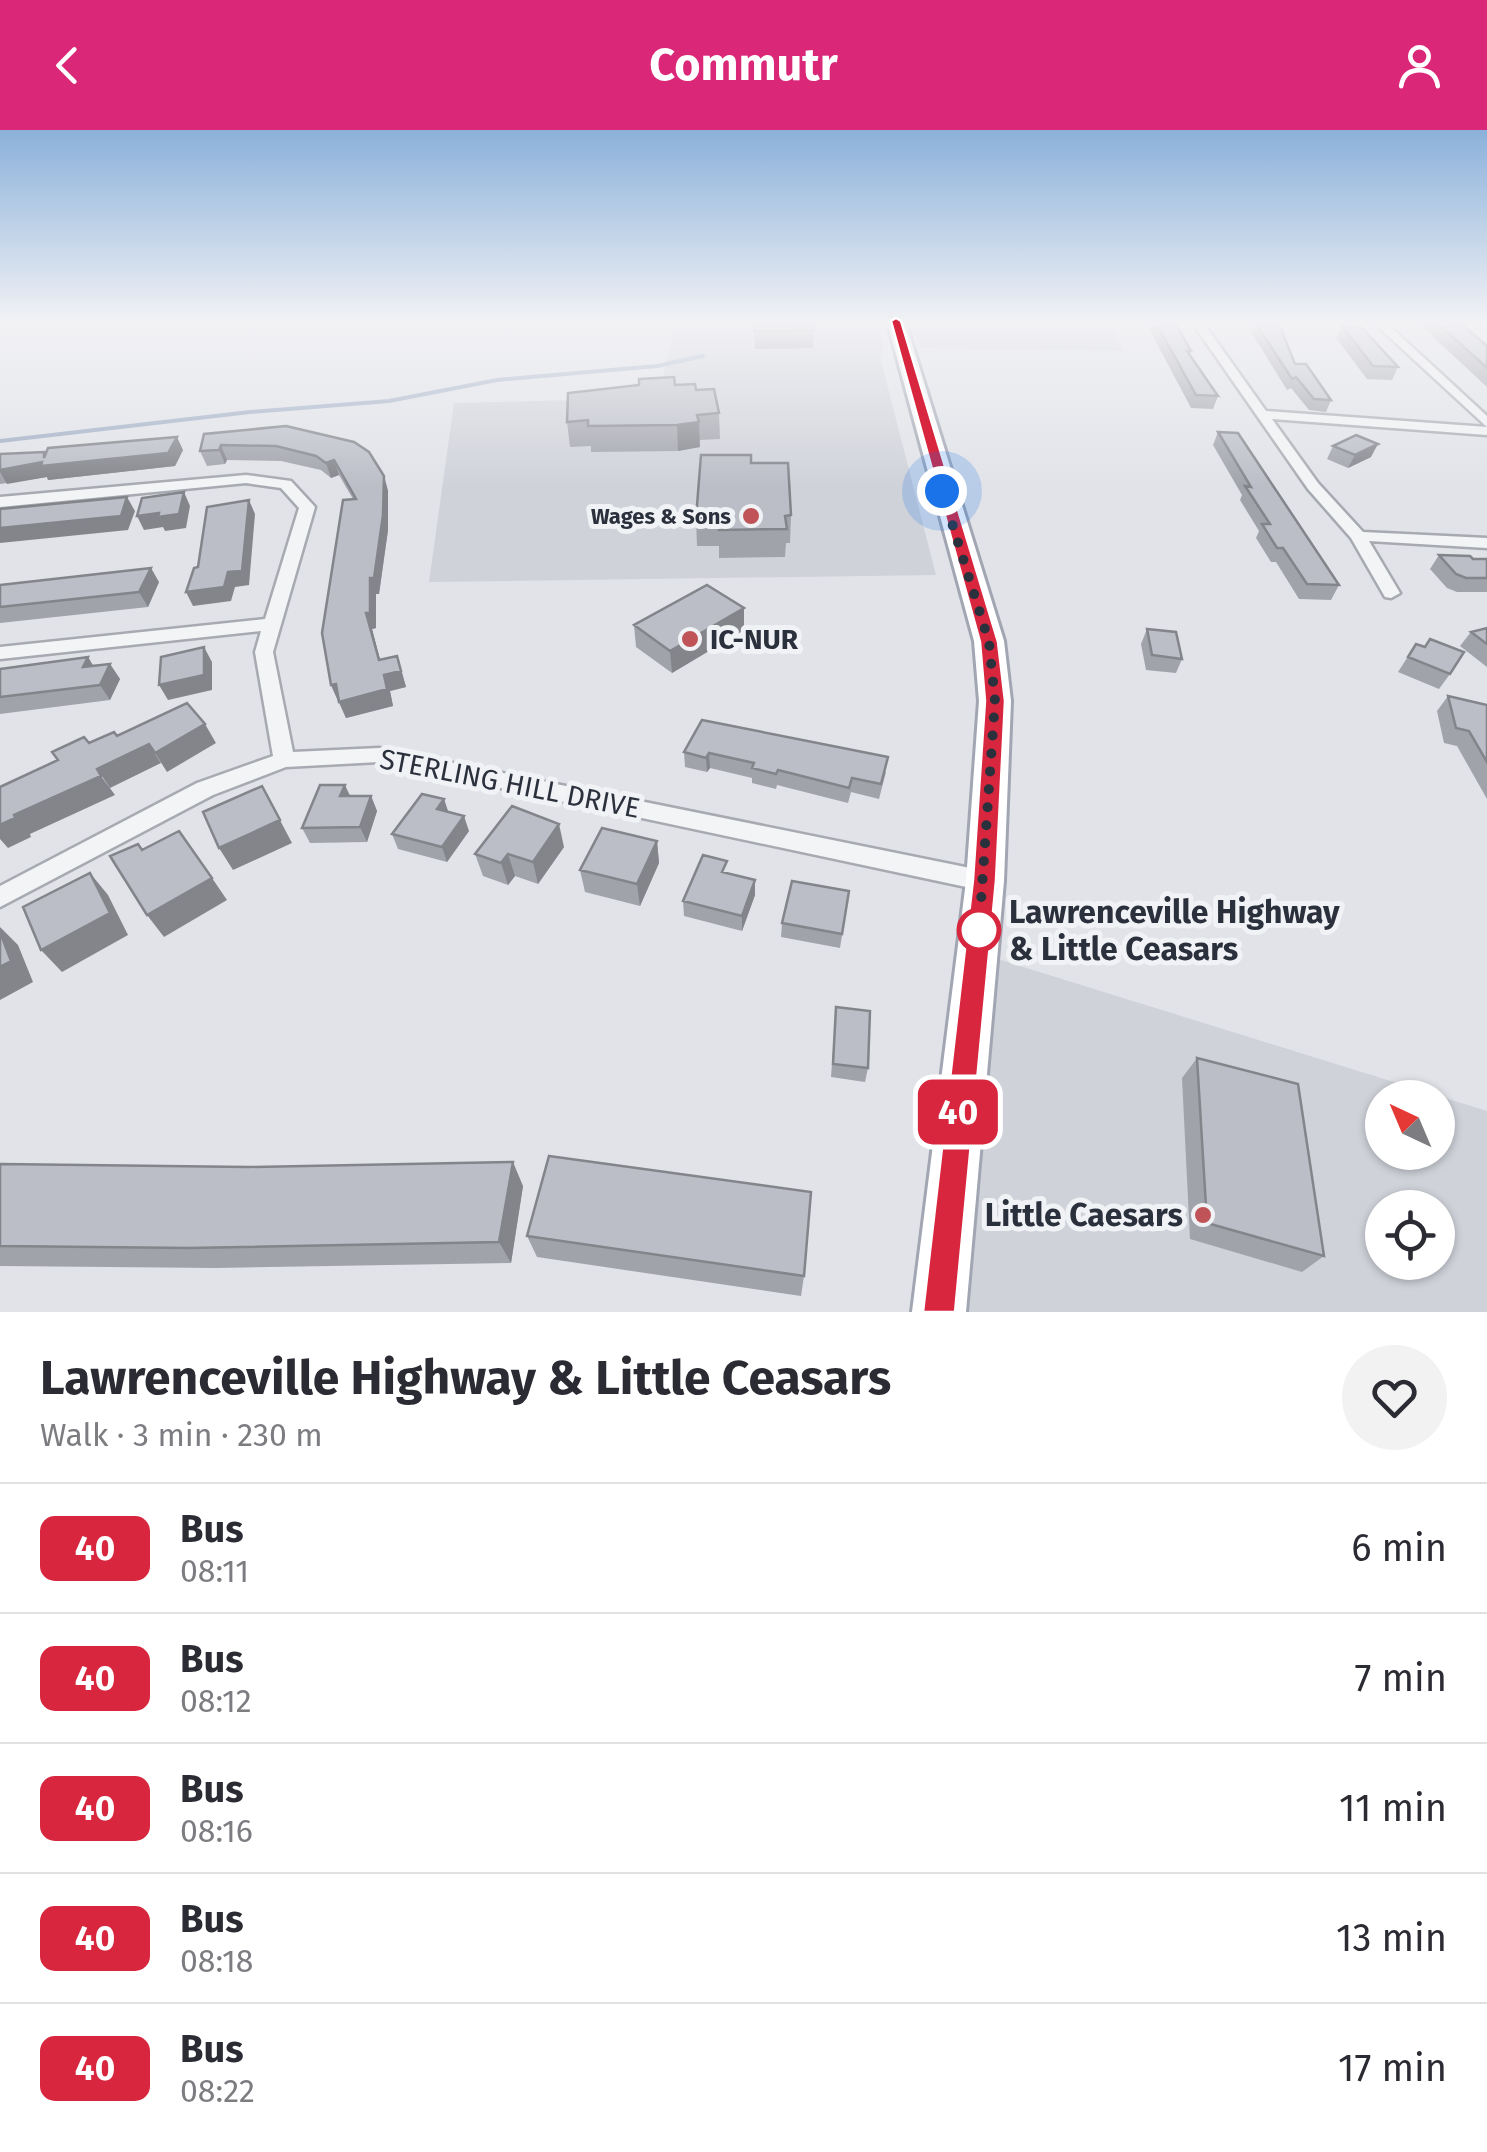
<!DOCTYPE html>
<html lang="en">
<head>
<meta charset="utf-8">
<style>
	body { margin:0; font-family:"Fira Sans",sans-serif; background:#f2f2f3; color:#2b2b33; height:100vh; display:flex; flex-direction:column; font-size:38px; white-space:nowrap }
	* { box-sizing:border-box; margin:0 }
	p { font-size:32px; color:#7c7c81 }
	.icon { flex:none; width:55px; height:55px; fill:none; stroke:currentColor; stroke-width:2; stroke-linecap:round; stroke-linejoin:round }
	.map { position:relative; height:1182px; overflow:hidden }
	.panel { display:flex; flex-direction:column; background:#fff; flex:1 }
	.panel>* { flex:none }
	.badge { padding:0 20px; border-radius:15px; font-size:35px; line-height:65px }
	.needle { width:65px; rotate:316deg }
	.buttons { position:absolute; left:1365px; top:950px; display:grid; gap:20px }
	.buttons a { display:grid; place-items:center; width:90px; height:90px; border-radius:50%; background:#fff; box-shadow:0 2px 8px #0004; font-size:50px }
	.you { position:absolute; width:50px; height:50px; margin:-25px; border:8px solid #fff; border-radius:50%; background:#1a73e8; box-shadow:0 0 0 15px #1a73e833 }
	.map>.badge { position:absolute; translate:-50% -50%; box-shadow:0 0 0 5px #fff }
	.round { display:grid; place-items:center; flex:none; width:105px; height:105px; border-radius:52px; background:#f2f2f3 }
	.head { display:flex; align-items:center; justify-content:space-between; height:170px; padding:0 40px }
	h1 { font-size:48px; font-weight:700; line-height:75px }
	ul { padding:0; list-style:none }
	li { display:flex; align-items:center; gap:30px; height:130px; padding:0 40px; border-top:2px solid #e1e1e2 }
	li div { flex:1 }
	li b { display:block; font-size:38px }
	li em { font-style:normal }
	li .badge { min-width:110px; font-weight:700; text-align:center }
	header { display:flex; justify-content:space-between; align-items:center; height:130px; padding:0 40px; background:#db2777; color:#fff; font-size:45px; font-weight:700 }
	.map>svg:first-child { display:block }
	.built { fill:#cfd2d9; fill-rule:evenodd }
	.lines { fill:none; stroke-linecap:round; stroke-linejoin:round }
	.stream { stroke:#9fadc4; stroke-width:4 }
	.street-casing { stroke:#a7aab1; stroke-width:5 }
	.primary-casing { stroke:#a1a6b2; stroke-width:6 }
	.street { fill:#f3f4f6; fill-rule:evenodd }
	.primary { fill:#fff; fill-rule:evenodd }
	.wall { fill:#a1a3ab }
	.shaded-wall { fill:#83858b }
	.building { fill:#bbbec7; stroke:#83858b; stroke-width:2.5 }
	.line { fill:#d7263d; stroke:#fff; stroke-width:2.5 }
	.walk { stroke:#2b303d; stroke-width:10; stroke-dasharray:0 18 }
	.poi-dot { fill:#bf5358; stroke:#f0f2f5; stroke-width:4 }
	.stop-dot { fill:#fff; stroke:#d7263d; stroke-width:5 }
	.labels { text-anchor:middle; stroke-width:10; stroke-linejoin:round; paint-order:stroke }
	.far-poi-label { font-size:22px; font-weight:bold; fill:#2b303d; stroke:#f0f2f5; text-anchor:end }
	.poi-label { font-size:28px; font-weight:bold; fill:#2b303d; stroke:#f0f2f5; text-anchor:start }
	.street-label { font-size:28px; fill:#2b303d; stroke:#f0f2f5 }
	.near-stop-label { font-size:32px; font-weight:bold; fill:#2b303d; stroke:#f0f2f5; text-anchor:start }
	.near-poi-label { font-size:32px; font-weight:bold; fill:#2b303d; stroke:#f0f2f5; text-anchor:end }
</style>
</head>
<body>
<header><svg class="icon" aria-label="back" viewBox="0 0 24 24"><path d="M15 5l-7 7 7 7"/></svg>Commutr<svg class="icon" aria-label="person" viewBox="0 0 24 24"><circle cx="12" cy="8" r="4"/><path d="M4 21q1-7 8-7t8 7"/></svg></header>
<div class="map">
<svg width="1487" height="1182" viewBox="0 0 1487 1182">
	<rect width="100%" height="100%" fill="#e1e3e8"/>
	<!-- built -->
	<path class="built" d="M676,191H878L884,218L880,227L936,445L429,452L454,273L658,268Z
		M1111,191L1123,221L920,218L910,191Z
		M972,821L1487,981V1182H932ZM1382,968H1438V1022H1382ZM1382,1078H1438V1132H1382Z"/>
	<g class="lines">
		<!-- stream -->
		<path class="stream" d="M0,311L250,282L389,271L497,250L657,236L703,226"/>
		<!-- street casing -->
		<g class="street-casing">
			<path id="street" d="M1191,191H1202L1266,281L1487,297L1372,191H1384L1487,286V305L1272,289L1318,353L1363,402L1487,408V418L1369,411L1400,463L1391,468L1385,467L1351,408L1308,359Z
				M246,345L291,351L315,377L273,522L293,622L379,618L985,741L993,744L997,751L993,758L985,761L379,632L286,637L213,665L0,777V756L197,653L273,626L255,522L261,501L0,529V517L265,489L299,378L281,358L246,353L0,377V367Z"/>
		</g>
		<!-- primary casing -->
		<g class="primary-casing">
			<path id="primary" d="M887,191H905L1004,511L1011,571L1004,751L966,1182H912L966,751L979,571L974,511Z"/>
		</g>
		<!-- street -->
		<use href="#street" class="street"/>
		<!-- primary -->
		<use href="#primary" class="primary"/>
	</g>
	<!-- wall -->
	<path class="wall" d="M548,191H610V192Z
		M753,191H812L814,200L813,218L755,219Z
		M1145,191H1174L1191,221L1190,226L1218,266L1213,279L1191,278Z
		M1416,191H1458L1487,216V257Z
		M1255,192L1331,270L1326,282L1309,280L1291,258L1287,260L1251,202Z
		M1342,196L1398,237L1392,250L1367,249L1336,208Z
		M675,255L696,260L719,283L720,309L699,310L700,317L678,321L591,322V316L570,317L567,292Z
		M286,296L384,346L388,361V400L379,464H376V498L372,499L380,530L402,542L406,557L390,561L393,576L346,588L331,555L353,369L339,345L331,348L321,340L281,331L227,330L225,334L207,336L200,321Z
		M1218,302L1339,455L1331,470L1299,469L1276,432H1271L1256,408L1259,401L1240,370L1242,365L1213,315Z
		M1333,316L1371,327L1348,338L1327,329Z
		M183,320L175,336L48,350L47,347L0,354V324L44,322L45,325Z
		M751,333L791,385L790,413H786L785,427L719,428V416H697L696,388Z
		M1439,425L1473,429H1487V462H1457L1447,458L1430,439Z
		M159,452L148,477L0,493V455Z
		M634,495L744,500L672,543L636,517Z
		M1487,498V537L1460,516L1471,502Z
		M1147,499L1182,529L1176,543L1146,540L1141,514Z
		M1416,514L1450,544L1439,559L1398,542Z
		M88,527L93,536L110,534L120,549L110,570L0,584V539Z
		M1448,566L1487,575V669L1457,616L1444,613L1437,581Z
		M702,590L886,642L879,669L851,662L848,673L777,655L776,659L752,653V648L710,638L707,642L685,637L684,622Z
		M350,666H371L377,681L367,712L310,713L302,698Z
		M444,669L448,682L469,701L447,732L398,719L392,704Z
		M657,711L659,733L640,776L585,762L580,740Z
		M564,717L538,754L515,746L508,755L483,746L475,724Z
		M727,744L755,765L742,801L684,786L683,771Z
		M849,761L840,818L781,807L782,793Z
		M836,877L868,938L865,952L831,947Z
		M1197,928L1324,1126L1302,1142L1190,1109L1182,948Z
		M0,1034L523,1056L511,1133L216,1138L0,1136Z
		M527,1106L804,1146L801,1166L537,1127Z"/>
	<!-- shaded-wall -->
	<path class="shaded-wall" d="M699,292L700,317L678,321L677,295Z
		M177,307L183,320L175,336L48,350L47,347L7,354L0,342V340L44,328V322L51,335Z
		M1378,314L1371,327L1348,338L1355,325Z
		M221,315L227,330L225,334L219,320Z
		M334,330L339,345L331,348L326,333Z
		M384,346L388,361V400L379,464H376V498L372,499L384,545L397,526L406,557L390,561L393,576L346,588L339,572L379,530L366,483Z
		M184,362L190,376L186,398L165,401L163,397L144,400L137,386Z
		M127,367L135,381L128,400L0,413V398Z
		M249,370L255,384L249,455L235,457L231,471L193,476L186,462Z
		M151,438L159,452L148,477L139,462Z
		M744,478V500L672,543L670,521Z
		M204,517L212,532V560L168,570L159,555Z
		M88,527L97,542L83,537Z
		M110,534L120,549L110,570L100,555Z
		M336,554L343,570L338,571L331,555Z
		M205,594L216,613L167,642L155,623Z
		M149,614L161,633L110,658L97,639Z
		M709,623L710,638L707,642L706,628Z
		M101,646L115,665L30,704L31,707L8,718L0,709V695L14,685Z
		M345,655L352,670L340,666Z
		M262,656L292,713L233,740L219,718Z
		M371,666L377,681L367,712L360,697Z
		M444,669L449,684L437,679Z
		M464,686L469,701L447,732L442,717Z
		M559,694L564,717L538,754L533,732Z
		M657,711L659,733L640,776L637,754Z
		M508,724L515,746L508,755L501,733Z
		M90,743L108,765L128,805L62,842L41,820Z
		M212,748L227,770L164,807L147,785Z
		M755,750V765L742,801V786Z
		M0,797L18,815L33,852L0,870Z
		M513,1032L523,1056L511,1133L499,1112Z"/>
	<!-- building -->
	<path class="building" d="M754,191H812L814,200L755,201Z
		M1155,191H1174L1191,221H1187L1218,266L1196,265Z
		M1435,191H1458L1487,216V238Z
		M1255,192L1279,194L1295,234H1306L1331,270L1314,269L1296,247L1292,249Z
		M1342,196L1361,197L1398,237L1373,236Z
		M674,247L675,255L695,254L696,260L714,259L719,283L697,285L699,292L677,295L588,296V290L567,292L568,263L639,255V249Z
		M286,296L354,312L369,322L384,346L383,385L374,448H370V483H366L379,530L397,526L401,541L384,545L387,559L339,572L336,554L331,555L322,503L343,370L356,369L334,330L326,333L316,326L276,316L221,315L219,320L200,321L204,304Z
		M1218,302L1238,303L1339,455L1307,454L1283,418H1277L1262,394H1270L1245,356L1251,357Z
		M1356,305L1378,314L1355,325L1333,316Z
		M177,307L168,323L41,336L42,332L0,340V324L44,322V328L48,318Z
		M701,325H751V333H788L791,385L785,386L787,399L719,400V388H696Z
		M184,362L179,384L158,387L159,383L137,386L142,368Z
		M127,367L121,386L0,398V379Z
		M249,370L242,441L228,442L224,457L186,462L194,438L198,437L207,377Z
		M1439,425L1470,426L1473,429H1487V448H1466L1456,444Z
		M151,438L139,462L0,477V455Z
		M707,455L744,478L670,521L634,495Z
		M1487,498V514L1471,502Z
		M1147,499L1176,502L1182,529L1152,525Z
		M1430,509L1464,522L1450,544L1408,527L1416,514L1425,517Z
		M204,517V545L159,555L161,527Z
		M88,527L83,537L110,534L100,555L0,567V539Z
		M1448,566L1487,575V632L1469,601L1456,598Z
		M187,573L205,594L155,623L149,614L97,639L101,646L14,685L15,688L0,695V657L58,630L52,622L84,607L89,613L114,602L117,606Z
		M702,590L888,627L881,654L852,648L849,658L778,640L776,644L752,638L754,633L709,623L706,628L684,622Z
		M320,655H345L340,666H371L360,697L302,698Z
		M262,656L280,690L219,718L203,682Z
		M422,664L444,669L437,679L464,686L442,717L392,704Z
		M512,676L559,694L533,732L508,724L501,733L475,724Z
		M602,698L657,711L637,754L580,740Z
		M179,701L212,748L147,785L110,726L138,714L142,720Z
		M703,725L727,731L722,742L755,750L742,786L683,771Z
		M90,743L110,783L41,820L23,777Z
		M792,751L849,761L842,804L782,793Z
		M0,802L11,831L0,837Z
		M836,877L870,881L868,938L833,934Z
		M1197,928L1298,954L1324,1126L1207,1093Z
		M549,1026L811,1062L804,1146L527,1106Z
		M513,1032L499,1112L189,1118L0,1116V1034L248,1037Z"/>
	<!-- sky -->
	<linearGradient id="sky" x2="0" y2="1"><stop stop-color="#8bb1da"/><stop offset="0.54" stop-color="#f2f2f5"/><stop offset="1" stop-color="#f2f2f5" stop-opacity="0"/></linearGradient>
	<rect width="1487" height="357" fill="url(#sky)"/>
	<!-- line -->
	<path class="line" d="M896,188L901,191L998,512L1005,571L996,750L955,1182H923L973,750L985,571L980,512L891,191Z"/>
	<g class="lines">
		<!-- walk -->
		<path class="walk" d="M942,361L989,512L995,571L979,800"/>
	</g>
	<!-- markers -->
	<g class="poi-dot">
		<circle cx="751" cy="386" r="10"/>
		<circle cx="690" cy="509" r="10"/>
		<circle cx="1203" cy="1085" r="10"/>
	</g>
	<circle class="stop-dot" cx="979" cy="800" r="20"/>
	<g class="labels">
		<!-- far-poi labels -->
		<g class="far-poi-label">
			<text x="731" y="394">Wages &amp; Sons</text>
		</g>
		<!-- poi labels -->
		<g class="poi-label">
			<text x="710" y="519">IC-NUR</text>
		</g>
		<!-- street labels -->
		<g class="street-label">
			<text transform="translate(510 653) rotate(11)" y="10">STERLING HILL DRIVE</text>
		</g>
		<!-- near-stop labels -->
		<g class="near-stop-label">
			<text x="1009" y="793">Lawrenceville Highway<tspan x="1009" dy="37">&amp; Little Ceasars</tspan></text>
		</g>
		<!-- near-poi labels -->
		<g class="near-poi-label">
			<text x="1183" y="1096">Little Caesars</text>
		</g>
	</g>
</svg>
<div class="buttons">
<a><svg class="needle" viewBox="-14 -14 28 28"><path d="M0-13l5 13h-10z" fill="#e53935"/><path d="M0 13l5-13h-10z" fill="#7c7c81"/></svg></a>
<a><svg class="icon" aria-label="locate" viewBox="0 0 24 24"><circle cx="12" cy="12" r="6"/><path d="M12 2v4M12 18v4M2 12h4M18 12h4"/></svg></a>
</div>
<div class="you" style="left:942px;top:361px"></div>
<b class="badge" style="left:958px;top:982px;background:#d7263d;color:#fff">40</b>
</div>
<section class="panel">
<div class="head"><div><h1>Lawrenceville Highway &amp; Little Ceasars</h1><p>Walk · 3 min · 230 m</p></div><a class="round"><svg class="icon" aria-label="heart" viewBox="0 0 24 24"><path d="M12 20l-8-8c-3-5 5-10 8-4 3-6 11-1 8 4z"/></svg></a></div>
<ul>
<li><span class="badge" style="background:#d7263d;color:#fff">40</span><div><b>Bus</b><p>08:11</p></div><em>6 min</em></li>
<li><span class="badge" style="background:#d7263d;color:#fff">40</span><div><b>Bus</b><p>08:12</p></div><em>7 min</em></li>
<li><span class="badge" style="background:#d7263d;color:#fff">40</span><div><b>Bus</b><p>08:16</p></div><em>11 min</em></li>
<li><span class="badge" style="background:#d7263d;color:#fff">40</span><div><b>Bus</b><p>08:18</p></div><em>13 min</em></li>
<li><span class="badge" style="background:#d7263d;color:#fff">40</span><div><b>Bus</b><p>08:22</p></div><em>17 min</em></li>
</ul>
</section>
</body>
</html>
